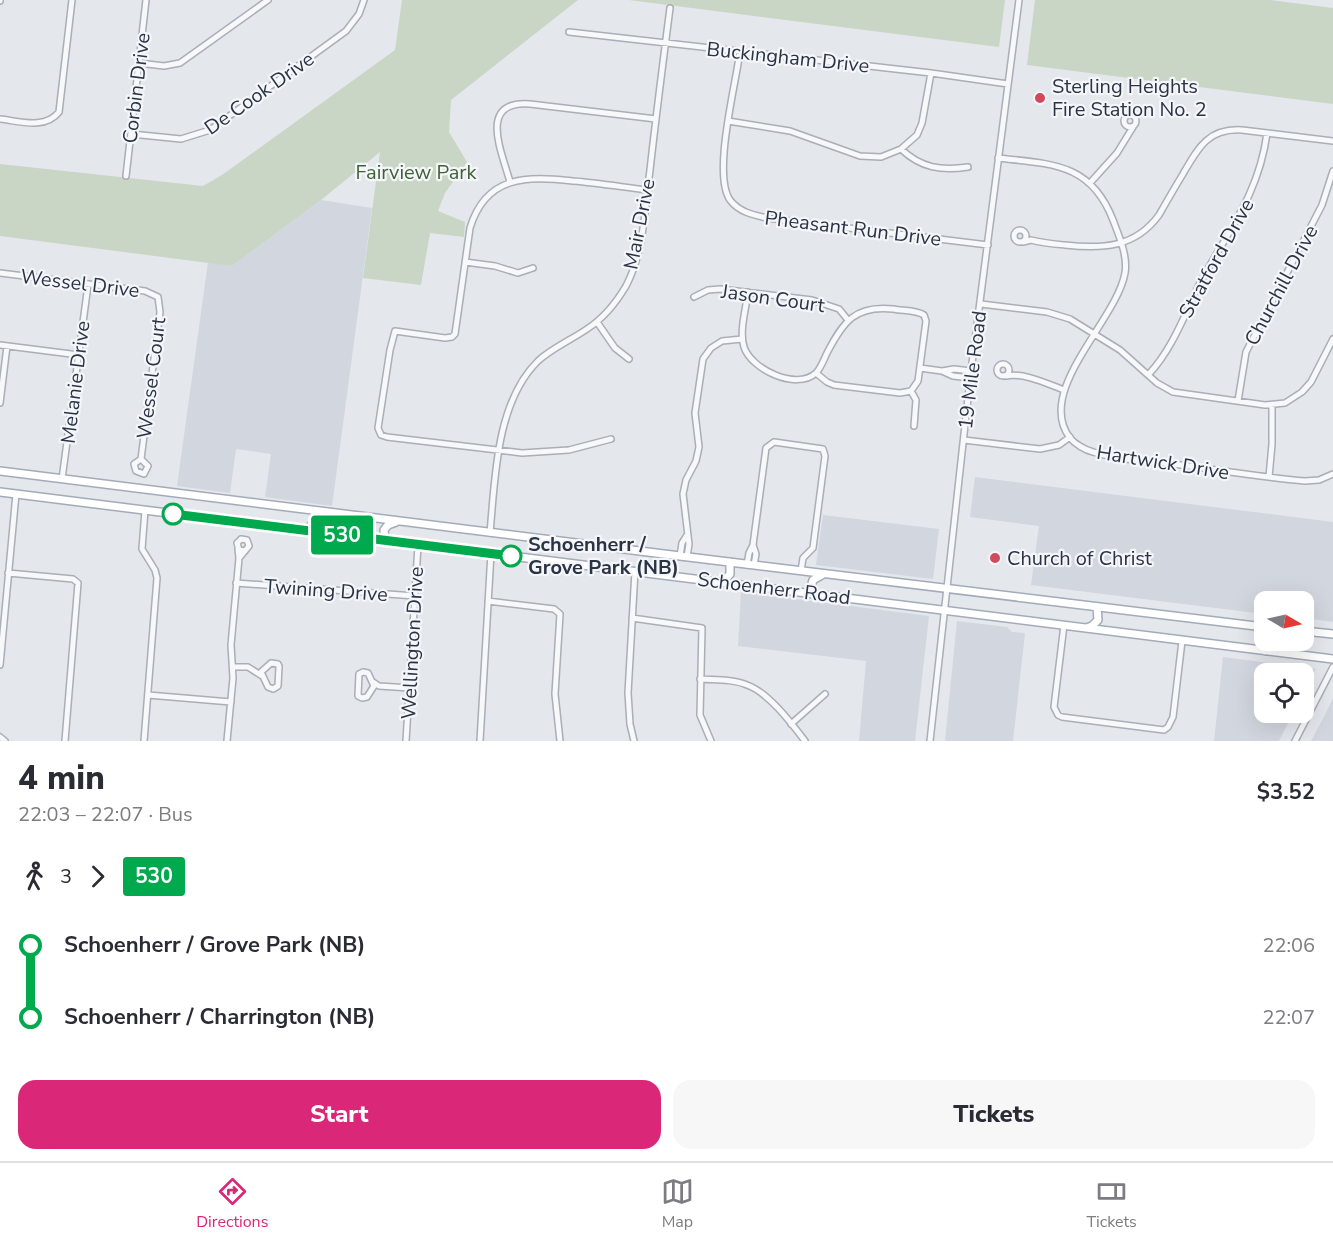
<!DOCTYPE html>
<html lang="en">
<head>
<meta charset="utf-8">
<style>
	body { margin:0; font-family:"Nunito Sans",sans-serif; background:#f7f7f7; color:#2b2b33; height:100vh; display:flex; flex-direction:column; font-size:22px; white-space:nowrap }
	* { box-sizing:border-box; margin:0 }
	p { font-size:20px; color:#7c7c81 }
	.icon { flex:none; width:33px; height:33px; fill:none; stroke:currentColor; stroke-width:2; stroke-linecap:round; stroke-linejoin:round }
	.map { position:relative; height:741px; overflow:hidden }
	.panel { display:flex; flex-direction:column; background:#fff; flex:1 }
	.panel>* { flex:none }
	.badge { padding:0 12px; border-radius:4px; font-size:21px; line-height:39px }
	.needle { width:39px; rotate:99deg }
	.fabs { position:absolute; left:1254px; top:591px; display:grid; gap:12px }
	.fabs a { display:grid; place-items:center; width:60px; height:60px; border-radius:12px; background:#fff; box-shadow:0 6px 24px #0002; font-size:30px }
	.map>.badge { position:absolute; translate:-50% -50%; box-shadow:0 0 0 3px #fff }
	.legs { display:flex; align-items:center; gap:9px; height:66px; padding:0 18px; font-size:20px }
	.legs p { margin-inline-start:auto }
	.summary { display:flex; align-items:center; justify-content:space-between; height:102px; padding:0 18px }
	h1 { font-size:33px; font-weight:800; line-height:45px }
	.primary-button { display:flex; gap:12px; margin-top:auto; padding:12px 18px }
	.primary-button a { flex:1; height:69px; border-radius:18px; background:#db2777; color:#fff; font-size:24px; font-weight:800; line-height:69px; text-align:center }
	.primary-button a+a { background:#f7f7f7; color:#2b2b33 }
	ul { padding:0 18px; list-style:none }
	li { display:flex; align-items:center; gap:21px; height:72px; font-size:22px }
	li i { display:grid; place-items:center; width:9px; height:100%; margin:0 8px; background:currentColor }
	li i::after { content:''; width:15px; height:15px; margin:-8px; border:4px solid; border-radius:50%; background:#fff }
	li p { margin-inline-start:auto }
	li:first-child i { background:linear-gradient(#0000 50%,currentColor 0) }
	li:last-child i { background:linear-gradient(currentColor 50%,#0000 0) }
	.tabs { display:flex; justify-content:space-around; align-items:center; height:84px; border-top:2px solid #e1e1e2; background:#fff; font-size:16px; color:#7c7c81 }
	.tabs a { display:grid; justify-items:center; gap:3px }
	.tabs .selected { color:#db2777 }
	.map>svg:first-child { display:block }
	.built { fill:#d2d6de }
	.green { fill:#c9d6c5 }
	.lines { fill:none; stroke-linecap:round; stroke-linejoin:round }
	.minor-casing { stroke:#a9aeb7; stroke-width:8 }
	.major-casing { stroke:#a3abb8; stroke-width:10 }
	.minor { stroke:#f7f8fa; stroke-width:5 }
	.major { stroke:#fff; stroke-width:7 }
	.line-1-casing { stroke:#fff; stroke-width:14 }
	.line-1 { stroke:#00a94e; stroke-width:9 }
	.poi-dot { fill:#d1495b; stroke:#f4f6f9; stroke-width:2 }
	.stop-1-dot { fill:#fff; stroke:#00a94e; stroke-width:3 }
	.labels { text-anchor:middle; stroke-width:4.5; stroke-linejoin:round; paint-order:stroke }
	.street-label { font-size:20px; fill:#2b3445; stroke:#f4f6f9 }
	.poi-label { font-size:20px; fill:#2b3445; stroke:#f4f6f9; text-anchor:start }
	.park-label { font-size:20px; fill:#3f6138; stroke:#f4f6f9 }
	.stop-label { font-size:20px; font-weight:bold; fill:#2b3445; stroke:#f4f6f9; text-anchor:start }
</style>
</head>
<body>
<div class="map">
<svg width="1333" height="741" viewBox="0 0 1333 741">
	<rect width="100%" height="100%" fill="#e4e7ec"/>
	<!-- built -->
	<path class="built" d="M321,200L372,208L332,506L265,497L271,454L236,449L230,493L177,486L208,262L232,266Z
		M975,477L1333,522V622L1304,618V602H1264V614L1031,585L1039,526L970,517Z
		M823,515L939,529L933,579L816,565Z
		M741,592L929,616L915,741H859L866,661L738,646Z
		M957,621L1007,627L1012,632L1025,633L1013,741H945Z
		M1223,657L1316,669L1304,693V674H1264V712L1293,713L1279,741H1214Z
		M1333,698V741H1311L1325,715Z"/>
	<!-- green -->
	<path class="green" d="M402,0H578L451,100L449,132L467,162L445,193L438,211L465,222L464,237L430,233L421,285L363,278L380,152L321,200L232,266L0,236V164L203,186L222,175L395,50Z
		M629,0H1005L999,47Z
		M1035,0H1270L1333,8V104L1027,65Z"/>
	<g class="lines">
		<!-- minor casing -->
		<g class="minor-casing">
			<path id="minor" d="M0,1V0
				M569,32L931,73L1008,84
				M740,51C736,84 712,174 730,200C739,212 753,215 767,218L988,245
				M139,63L164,66L180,63L268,0
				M1124 121a6 6 0 1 1 12 0a6 6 0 1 1-12 0Z
				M0,119C19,121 45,130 59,112L72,0
				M728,121L790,131L860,156L881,157L901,149L917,135L922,123L931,73
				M131,134L181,139L210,130L346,31L359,14L364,0
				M901,149C921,168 941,171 968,167
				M998,158C1052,164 1091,163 1113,220C1119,236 1128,256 1125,273C1117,320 1034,391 1070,438C1075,444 1085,450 1093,452C1119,460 1147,461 1174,464C1218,470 1261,477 1305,481L1319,480L1333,474
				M126,176L146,0
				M510,182C502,152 477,100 530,104L656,119
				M1090,183L1117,153L1133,127
				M1014 236a6 6 0 1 1 12 0a6 6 0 1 1-12 0Z
				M1023,242L1031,240C1042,243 1054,244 1065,245C1102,249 1135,248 1159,215C1167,201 1175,187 1183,174C1198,148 1208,128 1242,130L1333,141
				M465,262L495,266L518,273L533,268
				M0,273L145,291L158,297L160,312L141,459L134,464L136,471L144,474L148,466L141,459
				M748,292C746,309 739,331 744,347C751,369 796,391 816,373C821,368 824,359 827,353C843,322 855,305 893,309C903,311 916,310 924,315L926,321L918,381L911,391L900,393L834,385L827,382L816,373
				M694,297L708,290L720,289L812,300L839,309L848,320
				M981,304L1047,312L1070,319L1120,350L1157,383L1173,392L1265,405L1285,403L1302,392L1311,382L1333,339
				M597,322L615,348L629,359
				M0,345L79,355
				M997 370a6 6 0 1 1 12 0a6 6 0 1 1-12 0Z
				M920,368L942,371
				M1148,375C1172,350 1185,314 1200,283C1228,231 1259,194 1267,133
				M1006,376C1023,372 1048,384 1064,390
				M971,378L953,376L942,371L954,369L971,371
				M911,391L916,400L914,426
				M1238,401L1246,352L1322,205L1333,171
				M0,403L7,346
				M611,439L569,450L522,453L387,437L381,435L378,428L390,350L395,331L445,338L452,337L455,334L470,228C486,175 527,176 573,181C598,183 622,187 647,190
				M964,440L1040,449L1059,445L1070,437
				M1269,477L1272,444V405
				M62,479L88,285
				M490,533C495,479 496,402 538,361C552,348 571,340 587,329C604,318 616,303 626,286C644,252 645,208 650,170C656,116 663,62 670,8
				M753,545L766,448L774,442L823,449L825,456L813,548L803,558L801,571
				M680,556L682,543L687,535
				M240,557L249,546L247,540L241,539L237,543L239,550L245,551
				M687,557L689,544L683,494L686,480L696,461L699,447L695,413L703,359L711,348L722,341L742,339
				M747,565L749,553L753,545L756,554L754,565
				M8,573L73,579L78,583L65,741
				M236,583L415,596
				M488,601L554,609L560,614L555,694L560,741
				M632,618L702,628L700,715L711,741
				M1064,625L1054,707L1058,715L1062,717L1164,730L1168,727L1173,717L1182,641
				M271,663L278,664L279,666L278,686L273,689L268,687L261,672Z
				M0,665L16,494
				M234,667H248L262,676
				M363,672L368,673L374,686L367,697L362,698L358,696L359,674Z
				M700,679C716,680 733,679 747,685C768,692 792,724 805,741
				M373,682L379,686L410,688
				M148,695L231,702
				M791,724L825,694
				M0,737L5,741
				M144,741L157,578L155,570L142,549L145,510
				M227,741L233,678L231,645L239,558L238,549
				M406,741L418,545
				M480,741L491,553
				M634,741L630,724L628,693L635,571
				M930,741L971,371L1019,0
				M1295,741L1333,667"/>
		</g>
		<!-- major casing -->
		<g class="major-casing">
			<path id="major" d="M0,471L680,556L1264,627
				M0,492L1333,659
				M306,531L315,521V511
				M385,541L384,530L388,525L396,522
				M720,582L725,580L730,574V562
				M813,593L811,587L813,580L822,575
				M1086,628L1092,626L1098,620L1097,607
				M1304,631L1333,634
				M1264,636L1263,644L1265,651"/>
		</g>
		<!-- minor -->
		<use href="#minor" class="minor"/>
		<!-- major -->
		<use href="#major" class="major"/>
	</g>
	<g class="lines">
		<!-- line-1 casing -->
		<g class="line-1-casing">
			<path id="line-1" d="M173,514L511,556"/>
		</g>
		<!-- line-1 -->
		<use href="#line-1" class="line-1"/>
	</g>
	<!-- markers -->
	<g class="poi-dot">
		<circle cx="1040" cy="98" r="6"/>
		<circle cx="995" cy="558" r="6"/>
	</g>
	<g class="stop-1-dot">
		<circle cx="173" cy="514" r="10"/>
		<circle cx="511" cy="556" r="10"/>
	</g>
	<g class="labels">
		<!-- street labels -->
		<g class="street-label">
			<text transform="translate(788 57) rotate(6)" y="7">Buckingham Drive</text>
			<text transform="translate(136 88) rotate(-83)" y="7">Corbin Drive</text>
			<text transform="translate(259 93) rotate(-35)" y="7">De Cook Drive</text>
			<text transform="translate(639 224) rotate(-79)" y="7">Mair Drive</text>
			<text transform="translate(853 228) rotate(7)" y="7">Pheasant Run Drive</text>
			<text transform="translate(1216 258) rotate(-61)" y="7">Stratford Drive</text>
			<text transform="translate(80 283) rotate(7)" y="7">Wessel Drive</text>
			<text transform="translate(1281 285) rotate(-62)" y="7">Churchill Drive</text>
			<text transform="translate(773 298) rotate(8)" y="7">Jason Court</text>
			<text transform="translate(972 370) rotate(-83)" y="7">19 Mile Road</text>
			<text transform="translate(151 378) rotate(-83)" y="7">Wessel Court</text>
			<text transform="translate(75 382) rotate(-83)" y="7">Melanie Drive</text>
			<text transform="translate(1163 462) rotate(9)" y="7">Hartwick Drive</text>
			<text transform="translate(774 588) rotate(7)" y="7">Schoenherr Road</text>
			<text transform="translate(326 590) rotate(4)" y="7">Twining Drive</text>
			<text transform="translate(412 643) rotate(-87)" y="7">Wellington Drive</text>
		</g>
		<!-- poi labels -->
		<g class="poi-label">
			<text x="1052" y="93">Sterling Heights<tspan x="1052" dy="23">Fire Station No. 2</tspan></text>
			<text x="1007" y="565">Church of Christ</text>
		</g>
		<!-- park labels -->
		<g class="park-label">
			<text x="416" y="179">Fairview Park</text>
		</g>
		<!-- stop labels -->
		<g class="stop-label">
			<text x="528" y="551">Schoenherr /<tspan x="528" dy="23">Grove Park (NB)</tspan></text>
		</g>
	</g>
</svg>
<div class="fabs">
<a><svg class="needle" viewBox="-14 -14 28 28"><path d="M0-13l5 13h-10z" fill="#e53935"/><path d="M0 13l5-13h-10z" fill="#7c7c81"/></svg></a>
<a><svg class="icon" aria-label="locate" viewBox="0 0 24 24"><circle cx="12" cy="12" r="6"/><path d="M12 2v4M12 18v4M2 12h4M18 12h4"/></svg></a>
</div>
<b class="badge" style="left:342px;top:535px;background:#00a94e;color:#fff">530</b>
</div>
<section class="panel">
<div class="summary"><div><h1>4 min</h1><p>22:03 – 22:07 · Bus</p></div><b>$3.52</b></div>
<div class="legs"><svg class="icon" aria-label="walk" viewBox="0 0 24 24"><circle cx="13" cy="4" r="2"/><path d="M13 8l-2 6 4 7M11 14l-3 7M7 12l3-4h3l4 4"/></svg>3<svg class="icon" aria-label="forward" viewBox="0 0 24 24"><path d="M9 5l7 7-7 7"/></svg><b class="badge" style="background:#00a94e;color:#fff">530</b></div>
<ul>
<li><i style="color:#00a94e"></i><b>Schoenherr / Grove Park (NB)</b><p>22:06</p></li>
<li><i style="color:#00a94e"></i><b>Schoenherr / Charrington (NB)</b><p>22:07</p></li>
</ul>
<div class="primary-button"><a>Start</a><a>Tickets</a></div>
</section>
<nav class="tabs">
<a class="selected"><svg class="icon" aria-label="directions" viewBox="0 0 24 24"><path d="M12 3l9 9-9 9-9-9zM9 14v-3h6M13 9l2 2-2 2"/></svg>Directions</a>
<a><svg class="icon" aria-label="map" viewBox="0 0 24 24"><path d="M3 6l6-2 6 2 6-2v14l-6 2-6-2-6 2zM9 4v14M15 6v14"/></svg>Map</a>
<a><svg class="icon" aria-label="tickets" viewBox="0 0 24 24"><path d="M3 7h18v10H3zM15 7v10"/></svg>Tickets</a>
</nav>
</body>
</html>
